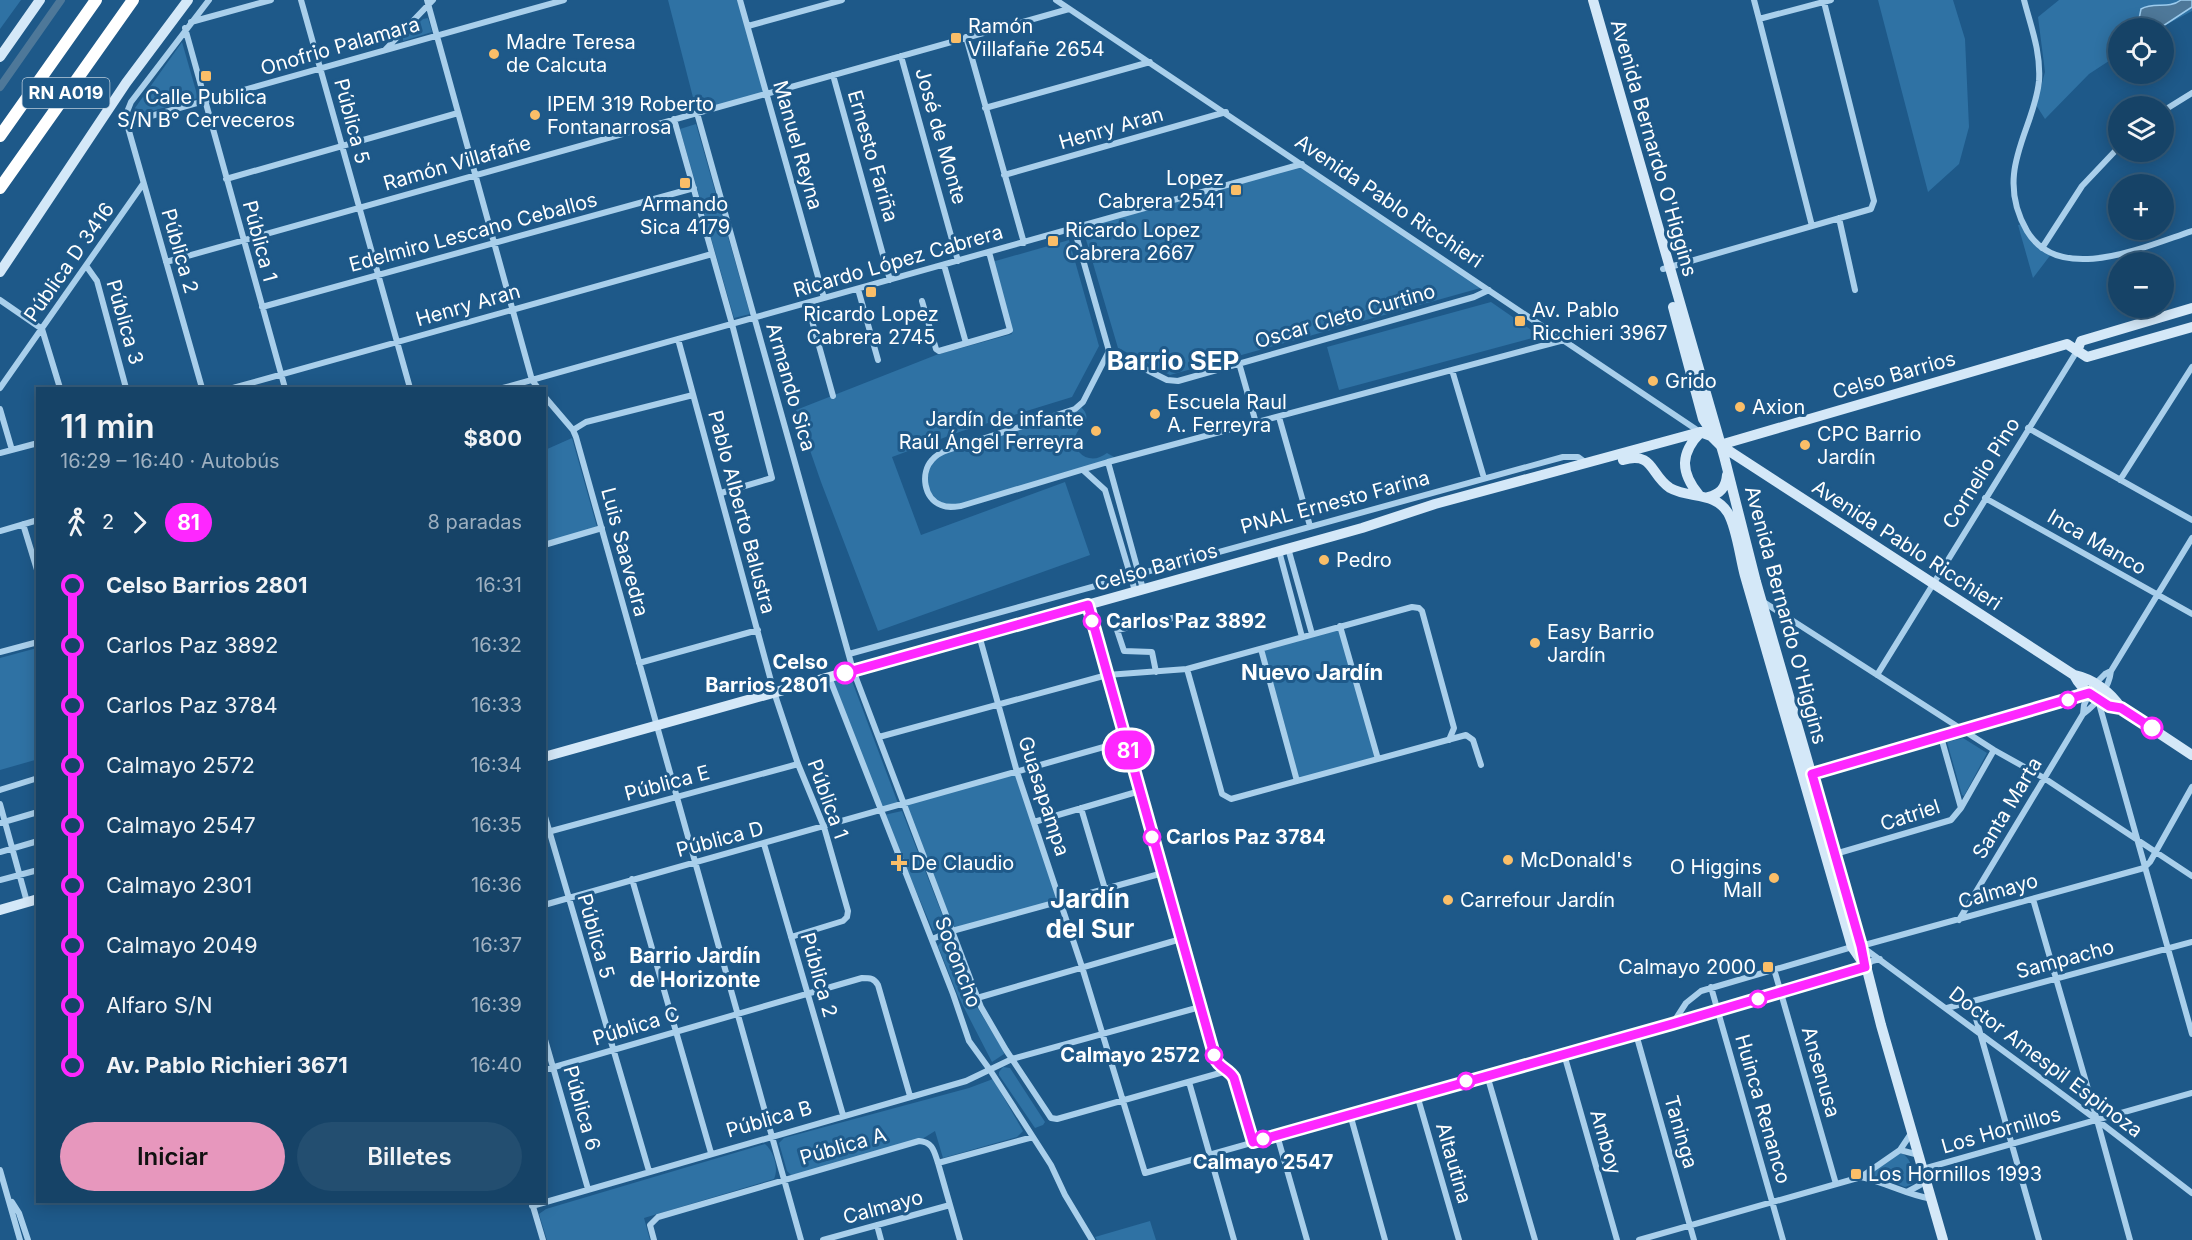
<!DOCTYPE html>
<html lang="es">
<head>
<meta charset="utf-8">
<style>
	body { margin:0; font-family:Inter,sans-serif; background:#234e70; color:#f1f3f6; height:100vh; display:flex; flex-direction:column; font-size:22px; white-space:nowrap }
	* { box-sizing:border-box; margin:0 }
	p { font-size:20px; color:#9eb0c0 }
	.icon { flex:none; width:33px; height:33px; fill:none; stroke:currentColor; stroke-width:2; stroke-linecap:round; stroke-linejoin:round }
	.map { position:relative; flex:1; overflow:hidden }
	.panel { position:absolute; left:36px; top:387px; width:510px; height:816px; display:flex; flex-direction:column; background:#164367; border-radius:0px; box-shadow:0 3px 15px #0003,0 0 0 2px #355c7b }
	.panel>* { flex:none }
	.badge { padding:0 12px; border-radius:20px; font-size:21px; line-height:39px }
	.fabs { position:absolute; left:2108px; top:18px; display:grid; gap:12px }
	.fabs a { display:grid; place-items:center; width:66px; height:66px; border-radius:50%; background:#164367; box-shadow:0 3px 15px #0003,0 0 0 2px #355c7b; font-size:30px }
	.map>.badge { position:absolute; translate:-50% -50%; box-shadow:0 0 0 3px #fff }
	.legs { display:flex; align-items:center; gap:9px; height:66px; padding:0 24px; font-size:20px }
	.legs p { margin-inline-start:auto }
	.overview { display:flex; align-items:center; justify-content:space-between; height:102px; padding:0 24px }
	h1 { font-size:33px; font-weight:600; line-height:45px }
	.cta { display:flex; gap:12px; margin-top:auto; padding:12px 24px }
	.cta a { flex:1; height:69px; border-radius:36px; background:#e797bd; color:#111; font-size:24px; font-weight:600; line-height:69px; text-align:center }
	.cta a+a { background:#234e70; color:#f1f3f6 }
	ul { padding:0 24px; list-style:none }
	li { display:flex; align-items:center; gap:21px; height:60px; font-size:22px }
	li i { display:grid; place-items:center; width:9px; height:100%; margin:0 8px; background:currentColor }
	li i::after { content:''; width:15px; height:15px; margin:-8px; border:4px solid; border-radius:50%; background:#164367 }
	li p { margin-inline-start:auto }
	li:first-child i { background:linear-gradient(#0000 50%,currentColor 0) }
	li:last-child i { background:linear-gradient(currentColor 50%,#0000 0) }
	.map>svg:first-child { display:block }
	.green { fill:#2f72a4 }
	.water { fill:#4e7899; stroke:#9ccbed; stroke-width:1.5 }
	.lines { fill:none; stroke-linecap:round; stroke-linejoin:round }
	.canal { stroke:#4e7899; stroke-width:8 }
	.street { stroke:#a9cfeb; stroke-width:6 }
	.secondary { stroke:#d4e8f8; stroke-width:10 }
	.highway { stroke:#fff; stroke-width:12 }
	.line-1-casing { stroke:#fff; stroke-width:14 }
	.line-1 { stroke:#fe27ff; stroke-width:9 }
	.poi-dot { fill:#fabe68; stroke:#1e5989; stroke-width:2 }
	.stop-1-dot { fill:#fff; stroke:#fe27ff; stroke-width:3 }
	.labels { text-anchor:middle; stroke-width:6; stroke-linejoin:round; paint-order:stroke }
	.shield { fill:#1e5989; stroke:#bccddc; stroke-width:1.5 }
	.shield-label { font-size:18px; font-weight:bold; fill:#fff }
	.poi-label { font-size:20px; fill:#fff; stroke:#1e5989; text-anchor:start }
	.street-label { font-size:20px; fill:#fff; stroke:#1e5989 }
	.stop-label { font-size:20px; font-weight:bold; fill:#fff; stroke:#1e5989; text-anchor:start }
	.neighbourhood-label { font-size:21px; font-weight:bold; fill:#fff; stroke:#1e5989 }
	.quarter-label { font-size:22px; font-weight:bold; fill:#fff; stroke:#1e5989 }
	.district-label { font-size:26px; font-weight:bold; fill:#fff; stroke:#1e5989 }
</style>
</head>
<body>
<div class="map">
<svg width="2192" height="1240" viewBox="0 0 2192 1240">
	<rect width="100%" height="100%" fill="#1e5989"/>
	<!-- green -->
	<path class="green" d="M0,0H21L0,29Z
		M668,0H740L767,93L697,113Z
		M1878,0H1953L1965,39L1969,127L1959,164L1928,192Z
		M2059,0H2192V11L2160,28H2118V55L2089,74L2045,119L2036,105L2045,72L2038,17Z
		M428,18L432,32L403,41V38L423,19Z
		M182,42L198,98L138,115L136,114L135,108Z
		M696,124L750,314L734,318L680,129Z
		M1302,164L1484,287L1170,375L1118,348L1082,226Z
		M2023,224L2030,236L2052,253L2033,278L2018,225Z
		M1069,240L1099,346L1072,397L962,431L892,457L921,535L1065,482L1090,555L878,631L821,482L796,410L936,355L1012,334L992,262Z
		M1491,302L1540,336L1339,390L1327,347Z
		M1080,406C1101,426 1063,426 1079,452C1087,461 1098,460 1107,453L1119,460L961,506L934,502C926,483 920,470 938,455Z
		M572,438L597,527L545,543V450Z
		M1340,626L1378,759L1297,781L1261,649Z
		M37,648V767L35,760L0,770V658Z
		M849,673L899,806L884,811L831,679Z
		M1963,738L1987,753L1964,796L1962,795L1947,742Z
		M1017,772L1061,901L952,931L904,804Z
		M902,811L947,927L933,931L884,815Z
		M947,940L952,942L974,1002L1003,1050L1004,1054L992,1062L958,996L938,946L941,942Z
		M1003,1067L1010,1068L1045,1122L1043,1125L1035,1128L999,1075V1072Z
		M993,1079L1023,1131L1017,1137L943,1158L935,1131L919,1141L823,1169L791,1175L787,1171L779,1143L784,1138L969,1088Z
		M765,1144C774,1152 779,1168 774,1179L644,1218L650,1240H547L539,1214L546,1209Z
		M1901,1153C1911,1157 1916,1175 1913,1184L1905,1187L1888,1180L1867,1175L1895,1155Z
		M1150,1221L1156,1240H1097L1095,1237Z"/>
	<!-- water -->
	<path class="water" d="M2181,0H2192V7L2160,28H2141L2138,24L2141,9C2154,1 2168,10 2181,0Z"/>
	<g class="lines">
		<!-- canal -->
		<path class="canal" d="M0,87L61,0"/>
		<!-- street -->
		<path class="street" d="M301,0L410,388
			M427,0L532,380L538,388
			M740,0L824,298
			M1056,0L1700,432
			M1754,0L1759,19
			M2024,0C2031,27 2041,52 2039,81C2036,113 2017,142 2014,174C2012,194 2017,214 2027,231C2060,286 2146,246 2192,231
			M191,22L271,0
			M748,26L842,0
			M185,28L285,388
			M966,37L1024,243
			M385,50L433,0
			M901,56L958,261
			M833,75L890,280
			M985,108L1150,62
			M2163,111L2192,93
			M697,113L853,670L981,1007L1006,1050L1051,1118L1057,1119L1227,1071
			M674,119L732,324L772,478L721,493
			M126,123L564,0
			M1004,175L1226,112
			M226,179L458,113
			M1839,218L1855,290
			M1812,226L1759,19L1831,0
			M1074,228L1109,351L1083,402L1075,409L948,450C942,452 936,455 932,460C920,473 924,499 941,505C948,508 954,507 961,506L1108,462L1564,340
			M2042,248L2082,186L2118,148
			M166,262L1069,9
			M944,265L966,343
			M87,267L97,281L126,388
			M1663,269L1871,209L1874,201L1824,2
			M858,289L878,360
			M0,300L42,329L60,388
			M922,301L936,349L939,351L1008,331L1010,330L989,252
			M807,303L833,396
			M262,307L694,188
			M678,339L774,692L798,764L824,827L848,911L847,917L843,921L791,937
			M1109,351L1167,380L1178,381L1474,297L1489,290
			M1239,363L1256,423
			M1452,370L1484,478
			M0,388L143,184
			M202,388L125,117L131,102L209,0
			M233,388L712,254
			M503,388L1302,164
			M544,396L573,430L576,437C651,705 728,972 801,1240
			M0,409L12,450
			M1279,417L1310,526
			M2028,428L2192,520
			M573,430L586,422L693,395
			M0,453L38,443
			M1108,462L1143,589
			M1083,470L1105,490L1135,591
			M2120,480L2192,367
			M1985,498L2192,614
			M23,524L38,573
			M0,531L38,520
			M544,545L602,528
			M1288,548L1312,634
			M1279,551L1302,637
			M1762,601L1994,750L2044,778L2192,876
			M1088,605L1215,1058L1220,1067L1234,1078L1253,1142
			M1340,626L1378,759
			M979,635L1017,772L1082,967L1145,1173L1672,1024L1865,967L1872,961L1880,959
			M1261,649L1297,781
			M0,652L38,642
			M849,654L1563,457H1578L1586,463
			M639,663L758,630
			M1187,669L1222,794L1231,799L1466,735L1473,740L1481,765
			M1156,672L1152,652L1124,651L1117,630C1137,625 1157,622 1177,617
			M1877,675L2077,351
			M829,677L953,994L969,1041L990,1070L1051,1165L1065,1195L1092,1240
			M2095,684L2105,674L2111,671
			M2098,700L2192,1034
			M2083,714L2084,705L2090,692
			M879,737L1107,675L1187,669L1412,607L1419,608L1422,611L1454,728L1449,740
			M1941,737L1961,808
			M1812,774L2089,693
			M0,790L38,778
			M0,804L27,902
			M1081,808L1105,889
			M544,813L649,1171
			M1034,822L1140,791
			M0,823L38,812
			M544,833L798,764
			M764,844L843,1115
			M0,852L38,841
			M1835,854L1951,820L1961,808L1994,750
			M632,879L711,1153
			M0,880L38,870
			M2033,899L2097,1120L2130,1240
			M544,905L1125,741
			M1959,920L2083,714C2097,704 2109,688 2111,671L2192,538
			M932,939L952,931L1163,873
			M1861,946L2097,1120L2192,1193
			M1861,946L2144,868L2150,862L2192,787
			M1774,969L1836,1184
			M1711,987L1783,1240
			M977,998L1181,939
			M1971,1001L2039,1240
			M1947,1008L2192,942
			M1673,1023L1686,1003L1701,991L1852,947
			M1636,1034L1694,1240
			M544,1036L588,1189
			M1564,1054L1617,1240
			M544,1070L862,978C870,978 874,978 878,985L910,1096
			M1487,1075L1535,1240
			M1189,1082L1234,1240
			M1417,1095L1459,1240
			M1350,1114L1385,1240
			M1277,1135L1307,1240
			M1900,1150L1919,1155
			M938,1163L960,1240
			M1923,1169L2192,1093
			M0,1170L20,1240
			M1861,1177C1885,1182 1907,1195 1932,1199
			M1907,1192L1920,1185L1925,1178
			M12,1202L19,1213L28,1240
			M532,1203L543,1240
			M532,1206L966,1081L1012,1059L1200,1007
			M877,1225L881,1240
			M654,1240L650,1225L658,1217L919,1141C933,1142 934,1151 938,1163L1033,1137
			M823,1240L950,1205
			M1639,1240L1861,1177L1900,1150L1912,1132"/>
		<!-- secondary -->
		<path class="secondary" d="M1593,0L1724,456L1756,582L1861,946L1881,1025L1943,1240
			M0,57L40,0
			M0,272L126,83L188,0
			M1673,307L1703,419L1715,437
			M2077,351L2081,341L2192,308
			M1700,432L1711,436L1720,445L2074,675C2093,679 2111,692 2121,708
			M1720,445L2067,344L2087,357L2192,327
			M1623,460C1654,451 1650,475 1670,488C1689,499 1715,491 1728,513C1737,529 1740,558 1745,576L1852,947L1863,963
			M1699,495C1680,472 1680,453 1701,432
			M1708,497C1720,494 1726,488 1727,475
			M2074,675C2083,693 2102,704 2121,708L2192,755
			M544,757L1362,528L1435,504L1700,432
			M0,910L38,899"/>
		<!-- highway -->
		<path class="highway" d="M0,136L96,0
			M0,188L133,0"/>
	</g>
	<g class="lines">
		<!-- line-1 casing -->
		<g class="line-1-casing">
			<path id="line-1" d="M845,673L1088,605L1215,1058C1219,1068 1229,1069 1234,1078L1253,1142L1672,1024L1865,967L1861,946L1812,774L2089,693L2109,706L2121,708L2152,728"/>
		</g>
		<!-- line-1 -->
		<use href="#line-1" class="line-1"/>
	</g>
	<!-- markers -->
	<g class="poi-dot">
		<rect x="950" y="32" width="12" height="12" rx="3"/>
		<circle cx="494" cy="54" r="6"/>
		<rect x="200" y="70" width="12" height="12" rx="3"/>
		<circle cx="535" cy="115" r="6"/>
		<rect x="679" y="177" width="12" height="12" rx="3"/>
		<rect x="1230" y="184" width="12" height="12" rx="3"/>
		<rect x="1047" y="235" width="12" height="12" rx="3"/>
		<rect x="865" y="286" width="12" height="12" rx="3"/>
		<rect x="1514" y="315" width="12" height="12" rx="3"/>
		<circle cx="1653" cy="381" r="6"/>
		<circle cx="1740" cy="407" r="6"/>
		<circle cx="1155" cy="414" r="6"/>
		<circle cx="1096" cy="431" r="6"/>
		<circle cx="1805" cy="445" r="6"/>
		<circle cx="1324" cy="560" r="6"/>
		<circle cx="1535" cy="643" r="6"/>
		<circle cx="1508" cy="860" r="6"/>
		<path d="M896 854h6v6h6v6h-6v6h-6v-6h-6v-6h6z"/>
		<circle cx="1774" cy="878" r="6"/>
		<circle cx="1448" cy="900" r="6"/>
		<rect x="1762" y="961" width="12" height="12" rx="3"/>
		<rect x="1850" y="1168" width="12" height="12" rx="3"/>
	</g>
	<g class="stop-1-dot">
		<circle cx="1092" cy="621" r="8"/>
		<circle cx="845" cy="673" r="10"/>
		<circle cx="2068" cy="700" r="8"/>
		<circle cx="2152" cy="728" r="10"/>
		<circle cx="1152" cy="837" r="8"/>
		<circle cx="1758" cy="999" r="8"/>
		<circle cx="1214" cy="1055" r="8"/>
		<circle cx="1466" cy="1081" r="8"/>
		<circle cx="1263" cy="1139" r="8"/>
	</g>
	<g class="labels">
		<!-- shield labels -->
		<rect class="shield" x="22.5" y="78" width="87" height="30" rx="4.5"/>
		<g class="shield-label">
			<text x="66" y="99">RN A019</text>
		</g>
		<!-- poi labels -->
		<g class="poi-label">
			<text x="968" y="33">Ramón<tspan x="968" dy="23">Villafañe 2654</tspan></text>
			<text x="506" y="49">Madre Teresa<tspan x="506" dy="23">de Calcuta</tspan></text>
			<text x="206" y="104" text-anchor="middle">Calle Publica<tspan x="206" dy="23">S/N B° Cerveceros</tspan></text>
			<text x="547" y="111">IPEM 319 Roberto<tspan x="547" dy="23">Fontanarrosa</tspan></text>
			<text x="1224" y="185" text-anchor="end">Lopez<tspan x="1224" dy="23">Cabrera 2541</tspan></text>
			<text x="685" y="211" text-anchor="middle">Armando<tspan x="685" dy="23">Sica 4179</tspan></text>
			<text x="1065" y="237">Ricardo Lopez<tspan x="1065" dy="23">Cabrera 2667</tspan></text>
			<text x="1532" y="317">Av. Pablo<tspan x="1532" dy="23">Ricchieri 3967</tspan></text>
			<text x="871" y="321" text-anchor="middle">Ricardo Lopez<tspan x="871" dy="23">Cabrera 2745</tspan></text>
			<text x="1665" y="388">Grido</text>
			<text x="1167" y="409">Escuela Raul<tspan x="1167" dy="23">A. Ferreyra</tspan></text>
			<text x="1752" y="414">Axion</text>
			<text x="1084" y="426" text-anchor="end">Jardín de infante<tspan x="1084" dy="23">Raúl Ángel Ferreyra</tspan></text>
			<text x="1817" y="441">CPC Barrio<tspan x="1817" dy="23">Jardín</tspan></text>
			<text x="1336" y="567">Pedro</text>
			<text x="1547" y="639">Easy Barrio<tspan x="1547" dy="23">Jardín</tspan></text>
			<text x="1520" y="867">McDonald's</text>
			<text x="911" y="870">De Claudio</text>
			<text x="1762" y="874" text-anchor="end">O Higgins<tspan x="1762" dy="23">Mall</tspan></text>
			<text x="1460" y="907">Carrefour Jardín</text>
			<text x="1756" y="974" text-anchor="end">Calmayo 2000</text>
			<text x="1868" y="1181">Los Hornillos 1993</text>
		</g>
		<!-- street labels -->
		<g class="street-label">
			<text transform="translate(340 46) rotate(-16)" y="7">Onofrio Palamara</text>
			<text transform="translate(352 121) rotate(75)" y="7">Pública 5</text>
			<text transform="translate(1111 128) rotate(-16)" y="7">Henry Aran</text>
			<text transform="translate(941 136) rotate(74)" y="7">José de Monte</text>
			<text transform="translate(798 145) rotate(74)" y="7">Manuel Reyna</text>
			<text transform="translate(1654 148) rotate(74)" y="7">Avenida Bernardo O'Higgins</text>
			<text transform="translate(873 156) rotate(74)" y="7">Ernesto Fariña</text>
			<text transform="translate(457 163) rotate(-16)" y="7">Ramón Villafañe</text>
			<text transform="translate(1389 201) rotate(34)" y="7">Avenida Pablo Ricchieri</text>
			<text transform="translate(473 232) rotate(-15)" y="7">Edelmiro Lescano Ceballos</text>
			<text transform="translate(260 241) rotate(75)" y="7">Pública 1</text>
			<text transform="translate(180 251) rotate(74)" y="7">Pública 2</text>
			<text transform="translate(898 261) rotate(-16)" y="7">Ricardo López Cabrera</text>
			<text transform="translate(69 262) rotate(-55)" y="7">Pública D 3416</text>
			<text transform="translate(468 305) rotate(-16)" y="7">Henry Aran</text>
			<text transform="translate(1345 316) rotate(-16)" y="7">Oscar Cleto Curtino</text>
			<text transform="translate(125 322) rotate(74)" y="7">Pública 3</text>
			<text transform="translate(1894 375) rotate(-16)" y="7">Celso Barrios</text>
			<text transform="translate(791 387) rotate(74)" y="7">Armando Sica</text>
			<text transform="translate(1981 473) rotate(-58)" y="7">Cornelio Pino</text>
			<text transform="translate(1335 502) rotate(-15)" y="7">PNAL Ernesto Farina</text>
			<text transform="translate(742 512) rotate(75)" y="7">Pablo Alberto Balustra</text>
			<text transform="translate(2097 542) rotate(30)" y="7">Inca Manco</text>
			<text transform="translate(1907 545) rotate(33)" y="7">Avenida Pablo Ricchieri</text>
			<text transform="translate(625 552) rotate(75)" y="7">Luis Saavedra</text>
			<text transform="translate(1156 567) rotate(-16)" y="7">Celso Barrios</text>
			<text transform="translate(1786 615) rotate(75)" y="7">Avenida Bernardo O'Higgins</text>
			<text transform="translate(667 783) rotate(-15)" y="7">Pública E</text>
			<text transform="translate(1044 796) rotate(72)" y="7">Guasapampa</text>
			<text transform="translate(828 799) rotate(70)" y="7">Pública 1</text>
			<text transform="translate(2007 808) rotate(-59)" y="7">Santa Marta</text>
			<text transform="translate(1910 815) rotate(-18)" y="7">Catriel</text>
			<text transform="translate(720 839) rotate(-15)" y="7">Pública D</text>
			<text transform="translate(1998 891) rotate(-16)" y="7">Calmayo</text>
			<text transform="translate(596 936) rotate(74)" y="7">Pública 5</text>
			<text transform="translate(2065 959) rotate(-15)" y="7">Sampacho</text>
			<text transform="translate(958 962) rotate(69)" y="7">Soconcho</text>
			<text transform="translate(819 975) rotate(74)" y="7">Pública 2</text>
			<text transform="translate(636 1026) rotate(-17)" y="7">Pública C</text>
			<text transform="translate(2046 1062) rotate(37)" y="7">Doctor Amespil Espinoza</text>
			<text transform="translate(1821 1072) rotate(74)" y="7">Ansenusa</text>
			<text transform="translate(582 1108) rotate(74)" y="7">Pública 6</text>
			<text transform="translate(1763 1109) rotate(74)" y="7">Huinca Renanco</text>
			<text transform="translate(769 1119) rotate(-16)" y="7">Pública B</text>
			<text transform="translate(2001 1130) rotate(-16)" y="7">Los Hornillos</text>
			<text transform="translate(1681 1132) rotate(74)" y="7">Taninga</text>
			<text transform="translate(1606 1142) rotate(74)" y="7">Amboy</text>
			<text transform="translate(843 1146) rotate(-16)" y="7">Pública A</text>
			<text transform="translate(1454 1163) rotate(74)" y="7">Altautina</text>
			<text transform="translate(883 1207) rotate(-15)" y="7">Calmayo</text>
		</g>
		<!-- stop labels -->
		<g class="stop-label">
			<text x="1106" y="628">Carlos Paz 3892</text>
			<text x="828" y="669" text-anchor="end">Celso<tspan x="828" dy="23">Barrios 2801</tspan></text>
			<text x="1166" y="844">Carlos Paz 3784</text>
			<text x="1200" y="1062" text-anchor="end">Calmayo 2572</text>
			<text x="1263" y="1169" text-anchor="middle">Calmayo 2547</text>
		</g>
		<!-- neighbourhood labels -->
		<g class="neighbourhood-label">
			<text x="695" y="963">Barrio Jardín<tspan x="695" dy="24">de Horizonte</tspan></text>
		</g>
		<!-- quarter labels -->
		<g class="quarter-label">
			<text x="1312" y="680">Nuevo Jardín</text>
		</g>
		<!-- district labels -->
		<g class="district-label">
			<text x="1173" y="370">Barrio SEP</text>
			<text x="1090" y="908">Jardín<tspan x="1090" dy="30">del Sur</tspan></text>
		</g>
	</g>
</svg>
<div class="fabs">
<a><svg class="icon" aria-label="locate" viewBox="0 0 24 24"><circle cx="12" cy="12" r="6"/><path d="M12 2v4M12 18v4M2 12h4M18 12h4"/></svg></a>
<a><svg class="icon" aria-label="layers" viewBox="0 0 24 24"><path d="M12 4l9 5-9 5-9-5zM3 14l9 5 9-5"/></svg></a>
<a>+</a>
<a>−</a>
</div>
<b class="badge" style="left:1128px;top:750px;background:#fe27ff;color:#fff">81</b>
<section class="panel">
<div class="overview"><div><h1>11 min</h1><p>16:29 – 16:40 · Autobús</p></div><b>$800</b></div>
<div class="legs"><svg class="icon" aria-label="walk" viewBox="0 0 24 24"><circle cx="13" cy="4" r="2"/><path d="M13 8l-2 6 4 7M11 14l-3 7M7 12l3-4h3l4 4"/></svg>2<svg class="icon" aria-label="forward" viewBox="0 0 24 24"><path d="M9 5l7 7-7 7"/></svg><b class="badge" style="background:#fe27ff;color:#fff">81</b><p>8 paradas</p></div>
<ul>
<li><i style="color:#fe27ff"></i><b>Celso Barrios 2801</b><p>16:31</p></li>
<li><i style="color:#fe27ff"></i><span>Carlos Paz 3892</span><p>16:32</p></li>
<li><i style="color:#fe27ff"></i><span>Carlos Paz 3784</span><p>16:33</p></li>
<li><i style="color:#fe27ff"></i><span>Calmayo 2572</span><p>16:34</p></li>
<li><i style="color:#fe27ff"></i><span>Calmayo 2547</span><p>16:35</p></li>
<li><i style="color:#fe27ff"></i><span>Calmayo 2301</span><p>16:36</p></li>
<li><i style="color:#fe27ff"></i><span>Calmayo 2049</span><p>16:37</p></li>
<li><i style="color:#fe27ff"></i><span>Alfaro S/N</span><p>16:39</p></li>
<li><i style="color:#fe27ff"></i><b>Av. Pablo Richieri 3671</b><p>16:40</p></li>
</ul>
<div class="cta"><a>Iniciar</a><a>Billetes</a></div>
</section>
</div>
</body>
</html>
